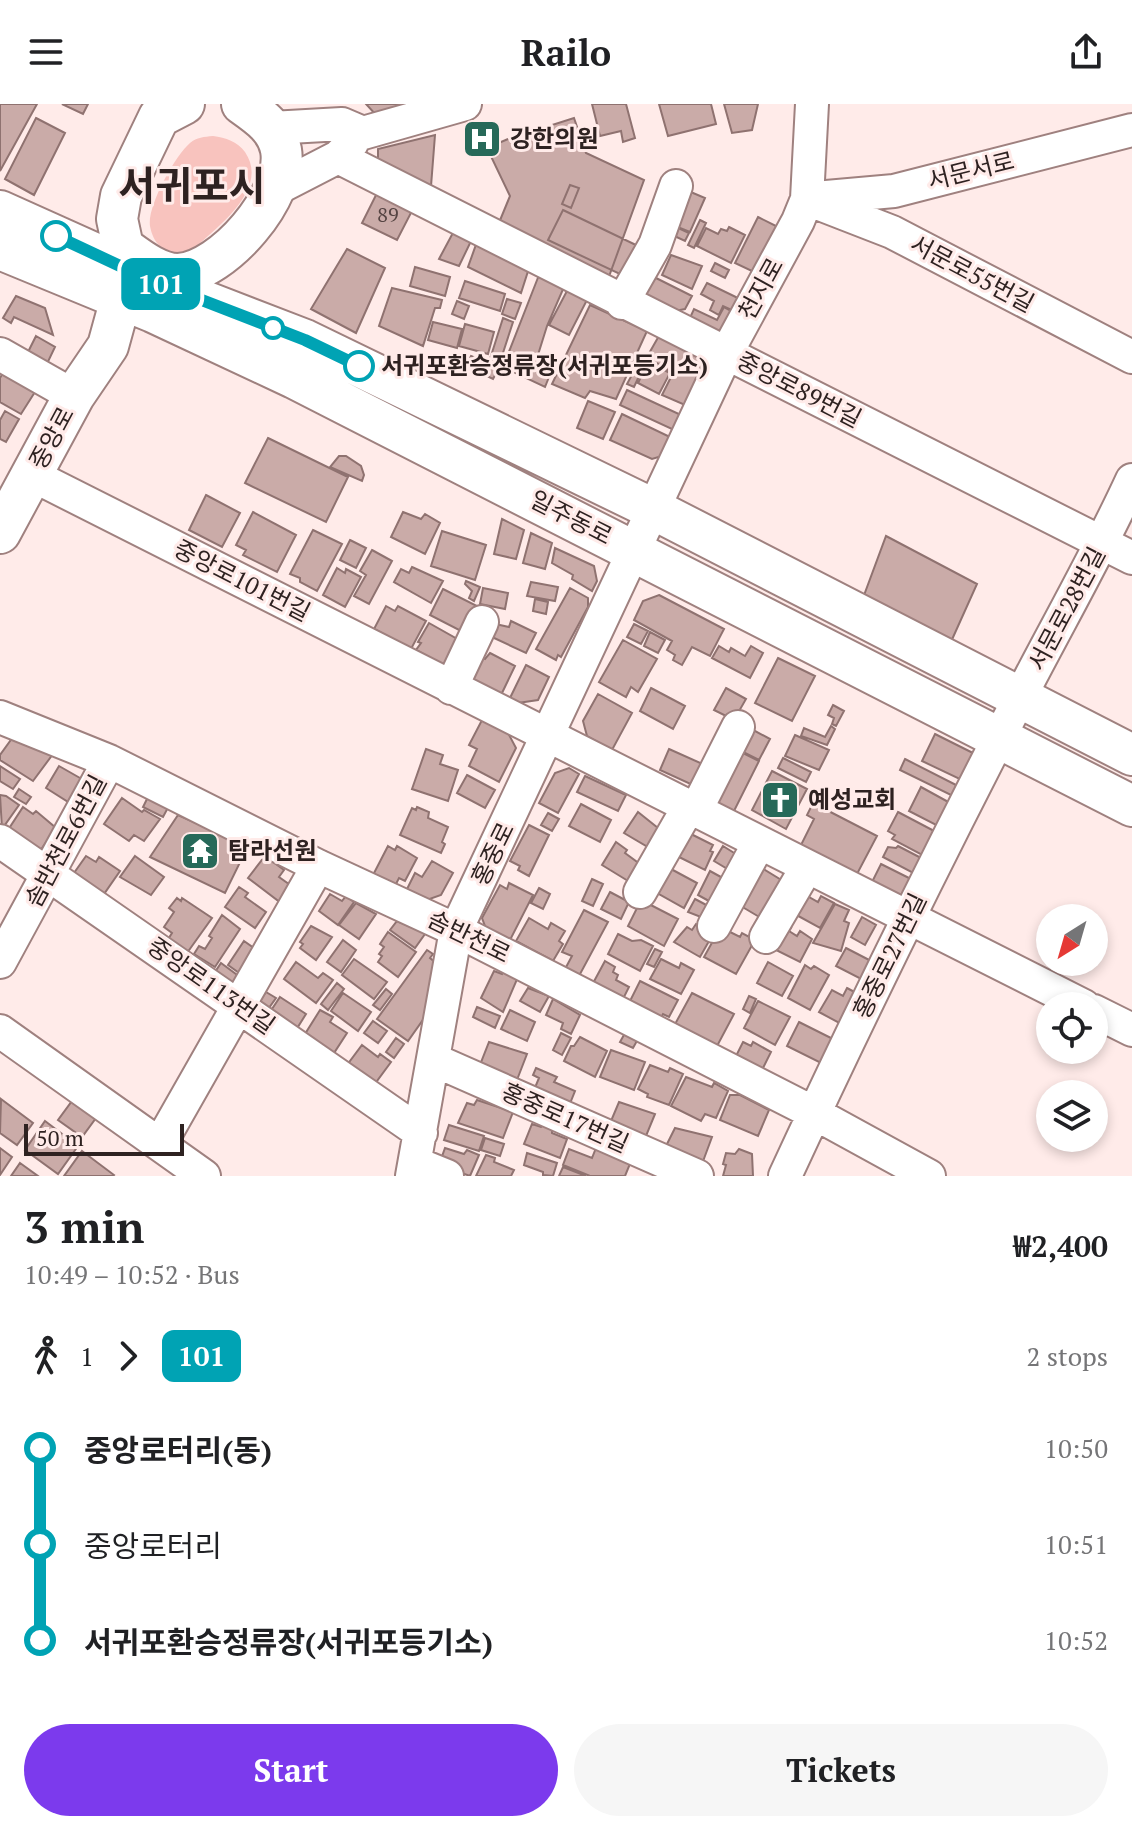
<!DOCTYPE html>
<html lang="en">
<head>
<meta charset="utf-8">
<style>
	body { margin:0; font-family:"PT Serif","Noto Sans KR",serif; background:#f6f6f6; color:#202124; height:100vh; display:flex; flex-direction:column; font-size:30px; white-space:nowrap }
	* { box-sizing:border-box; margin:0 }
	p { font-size:26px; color:#757577 }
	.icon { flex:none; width:44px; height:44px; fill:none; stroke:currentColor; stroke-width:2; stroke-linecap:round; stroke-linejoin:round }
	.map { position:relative; height:1072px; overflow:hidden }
	.drawer { display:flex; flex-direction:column; background:#fff; flex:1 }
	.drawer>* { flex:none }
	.badge { padding:0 16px; border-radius:12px; font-size:28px; line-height:52px }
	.needle { width:52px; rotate:217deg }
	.controls { position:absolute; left:1036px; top:800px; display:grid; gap:16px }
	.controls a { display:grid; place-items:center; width:72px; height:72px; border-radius:50%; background:#fff; box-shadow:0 4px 12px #0003; font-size:40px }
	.scale { position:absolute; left:24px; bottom:20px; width:160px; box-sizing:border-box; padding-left:8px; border:4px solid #2e2221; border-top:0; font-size:22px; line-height:28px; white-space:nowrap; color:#2e2221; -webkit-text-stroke:6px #ffebe9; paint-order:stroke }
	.map>.badge { position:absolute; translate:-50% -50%; box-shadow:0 0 0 4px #fff }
	.legs { display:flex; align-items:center; gap:12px; height:88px; padding:0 24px; font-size:26px }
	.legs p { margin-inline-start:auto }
	.headline { display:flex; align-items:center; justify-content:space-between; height:136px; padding:0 24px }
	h1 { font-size:44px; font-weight:700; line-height:60px }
	.cta { display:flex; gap:16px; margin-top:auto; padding:16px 24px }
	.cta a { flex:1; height:92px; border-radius:48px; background:#7c3aed; color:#fff; font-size:32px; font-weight:700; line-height:92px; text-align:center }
	.cta a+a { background:#f6f6f6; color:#202124 }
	ul { padding:0 24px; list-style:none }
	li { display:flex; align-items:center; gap:28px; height:96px; font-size:30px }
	li i { display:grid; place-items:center; width:12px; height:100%; margin:0 10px; background:currentColor }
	li i::after { content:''; width:20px; height:20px; margin:-10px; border:6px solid; border-radius:50%; background:#fff }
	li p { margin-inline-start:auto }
	li:first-child i { background:linear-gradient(#0000 50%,currentColor 0) }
	li:last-child i { background:linear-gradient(currentColor 50%,#0000 0) }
	header { display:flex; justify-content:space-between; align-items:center; height:104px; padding:0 24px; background:#fff; font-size:36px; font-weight:700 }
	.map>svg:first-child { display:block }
	.green { fill:#f8c3be }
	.building { fill:#caaba8; stroke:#8f7270; stroke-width:2 }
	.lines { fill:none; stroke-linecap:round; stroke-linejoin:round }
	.minor-casing { stroke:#9f817f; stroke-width:36 }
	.major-casing { stroke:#9f817f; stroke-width:44 }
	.minor { stroke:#fff; stroke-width:32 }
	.major { stroke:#fff; stroke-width:40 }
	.line-1-casing { stroke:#fff; stroke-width:18 }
	.line-1 { stroke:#00a3b4; stroke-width:12 }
	.stop-1-dot { fill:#fff; stroke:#00a3b4; stroke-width:4 }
	.labels { text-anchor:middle; stroke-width:6; stroke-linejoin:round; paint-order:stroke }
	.number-label { font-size:20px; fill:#554443 }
	.poi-label { font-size:24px; font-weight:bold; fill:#2e2221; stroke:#ffebe9; text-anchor:start }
	.street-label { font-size:24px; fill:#2e2221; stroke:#ffebe9 }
	.stop-label { font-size:24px; font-weight:bold; fill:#2e2221; stroke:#ffebe9; text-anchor:start }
	.town-label { font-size:40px; font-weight:bold; fill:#2e2221; stroke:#ffebe9 }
</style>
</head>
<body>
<header><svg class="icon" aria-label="menu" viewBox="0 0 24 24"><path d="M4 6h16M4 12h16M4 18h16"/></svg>Railo<svg class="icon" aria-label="share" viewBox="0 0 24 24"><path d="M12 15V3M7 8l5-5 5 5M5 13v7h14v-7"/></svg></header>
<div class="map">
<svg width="1132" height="1072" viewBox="0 0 1132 1072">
	<rect width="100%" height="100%" fill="#ffebe9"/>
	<!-- green -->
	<path class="green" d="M213,32C226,34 237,37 245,48C270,85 218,122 195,144C175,157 154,146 150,122C147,102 175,52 190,39C197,33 204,33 213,32Z"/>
	<!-- building -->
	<path class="building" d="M0,0H37L0,67Z
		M62,0H88L83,10Z
		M366,0H409L377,12Z
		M592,0H626L635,34L623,38L621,27L600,32Z
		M659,0H711L716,20L668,32Z
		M724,0H758L752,26L732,29Z
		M36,14L65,29L34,91L5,75Z
		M574,14L586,49L644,76L607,178L496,126L510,92L487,44L508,35Z
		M435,31L430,95L378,62V45Z
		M570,81L579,84L571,104L562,100Z
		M379,85L414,103L397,136L362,119Z
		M686,86L705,94L690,128L675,122Z
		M563,106L636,141L622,171L548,136Z
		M758,113L778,123L756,169L735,159Z
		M700,116L706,119L694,144L688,141Z
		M674,122L689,129L685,137L670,130Z
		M729,123L745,131L731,159L697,142L706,124L718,130L721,125L727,127Z
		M455,125L473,133L459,162L439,155Z
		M478,135L530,161L521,189L468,163Z
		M347,145L385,164L356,229L311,205Z
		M671,151L702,162L692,185L662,171Z
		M715,159L729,166L725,174L711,167Z
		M415,163L450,173L445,192L410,182Z
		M648,170L692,192L685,205L675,207L639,190Z
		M539,171L564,183L547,222L537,254L553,263L545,283L503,263Z
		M465,177L505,190L500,207L459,194Z
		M707,179L742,196L736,208L723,202L719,211L710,206L714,197L701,190Z
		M392,184L442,196L440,204H435L423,242L379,222Z
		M568,185L588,194L569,231L549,221Z
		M16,192L45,204L53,231L14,213L11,219L3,214Z
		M507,195L521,199L515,215L502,210Z
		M457,197L469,202L464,215L452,210Z
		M590,201L647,227L616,295L590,287L585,294L552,280Z
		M724,203L735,209L719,230L689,216L694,205L717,216Z
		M503,214L513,218L500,258L490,255Z
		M433,218L462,225L457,244L428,236Z
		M465,220L494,228L488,250L459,242Z
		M660,230L700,250L704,264L685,301L662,291L673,269L647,253Z
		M36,232L55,243L45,264L25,254Z
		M471,252L499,264L493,275L466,262Z
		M648,258L670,269L659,290L638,279Z
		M4,267L40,280L21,310L0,298V274Z
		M634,267L640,270L634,283L627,280Z
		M627,286L681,311L674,326L620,301Z
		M588,297L615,308L603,335L577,324Z
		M5,307L19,315L6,338L0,335V316Z
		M622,310L670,333L662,352L652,355L610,336Z
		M268,334L348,373L326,418L245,379Z
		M339,352H346L361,362L364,371L362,377L330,363Z
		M206,391L240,409L222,443L189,426Z
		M253,408L296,431L277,468L243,451L246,446L236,441Z
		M403,408L421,415L425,410L440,419L425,450L391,433Z
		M502,415L524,426L516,455L494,450Z
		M313,426L342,440L317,487L300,478V474L290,470Z
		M442,427L486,441L475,476L431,462Z
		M531,429L552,439L545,465L523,459Z
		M886,432L977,480L950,540L863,494Z
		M350,436L366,444L356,464L340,456Z
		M555,444L594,462L597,477L592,487L572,475L573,471L552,459Z
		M372,446L392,457L369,500L354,492L366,471L360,467Z
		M412,463L443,477L431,499L394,478L401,465L409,469Z
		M337,464L345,469L346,465L361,473L345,503L323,491Z
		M466,477L480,483L474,497L469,494L472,487L465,480Z
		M531,478L558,483L555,497L527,492Z
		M483,484L508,489L505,505L480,500Z
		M570,484L588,494V503L561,553L558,551L556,556L536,545Z
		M443,485L479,503L461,527L430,511Z
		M659,491L724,525L710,552L692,543L682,561L673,556L675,551L667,546L672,537L634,516L643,497Z
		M535,495L548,498L546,510L533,507Z
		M386,502L395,507L398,502L426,517L411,545L374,525Z
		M511,517L536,529L526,549L492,533L491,519L509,523Z
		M429,519L466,540L454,567L416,546L421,539L418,538Z
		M634,520L648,527L641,540L627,533Z
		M650,528L665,536L658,549L644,542Z
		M623,536L657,555L638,588L631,583L626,593L599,578Z
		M719,542L729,548L731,544L745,552L751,542L763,549L750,574L712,554Z
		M490,549L515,562L501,591L468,573L478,551L485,555Z
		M778,554L815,572L792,617L755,599Z
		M526,561L549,573L538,596L518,599L510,594Z
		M651,584L685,602L673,625L640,607Z
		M726,584L746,595L734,616L714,606Z
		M598,590L632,609L612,646L587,632L583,617Z
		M833,601L844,607L836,622L832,620L834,614L828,611Z
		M482,616L508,629L516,644L499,678L469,662L477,645L469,641Z
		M744,621L770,635L759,656L733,643Z
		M831,622L835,625L827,641L801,632L804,624L825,633Z
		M935,630L979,652L966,678L922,657Z
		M795,631L829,646L819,666L785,652Z
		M13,633L53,650L33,677L0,656V651Z
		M426,645L443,651L440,660L458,666L448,697L412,685Z
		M669,645L707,662L697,683L660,666Z
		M735,645L759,657L733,709L709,697Z
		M783,654L811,668L806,678L778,664Z
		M905,655L962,684L957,694L900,666Z
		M0,662L20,675L13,685L0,677Z
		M59,662L87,678L73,701L46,684Z
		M569,664L579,670L558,709L539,699L555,669Z
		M772,667L807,685L786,725L752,706Z
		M467,671L495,686L485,704L457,689Z
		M585,672L626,691L618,707L577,688Z
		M921,683L952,700L940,723L909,707Z
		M19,685L31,693L26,700L14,693Z
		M151,687L171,698L163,713L143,703Z
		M0,691L6,692L19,701L2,725Z
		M122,694L142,708L144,706L160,715L144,737L134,731L129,737L104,720Z
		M813,699L877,732L857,770L801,741L814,715L807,711Z
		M581,700L611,716L600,738L569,722Z
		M23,703L33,710L36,707L56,724L40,747L8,726Z
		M417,703L429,708L428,714L448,723L442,738L445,740L441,749L400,731L412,704L416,706Z
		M638,708L663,728L653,746L624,729Z
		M898,708L938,729L926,753L892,735L895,731L888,727Z
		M548,709L559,715L552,727L541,721Z
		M178,711L248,742L225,789L150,753Z
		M529,721L549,731L529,772L518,766L520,762L510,757Z
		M689,729L713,741L710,747L713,748L705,766L675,751Z
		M616,738L627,746L625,749L644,763L633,780L602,761Z
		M388,742L395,746L397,742L417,754L405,777L399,774L395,782L373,771Z
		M723,742L739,752L731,767L714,757Z
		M898,742L925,756L917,771L883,753L888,743L896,744Z
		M86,752L96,758L99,753L120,767L104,790L74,769Z
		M135,752L164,773L151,791L120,773Z
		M265,752L284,766L279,773L293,783L281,799L248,774Z
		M432,757L453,769L441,791L424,797L406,787L415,769L422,773Z
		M881,760L913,776L907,787L900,793L872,778Z
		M757,761L783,777L761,814L734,798Z
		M671,765L697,779L684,804L650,785Z
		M710,767L730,778L718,802L698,791Z
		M592,775L603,780L593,802L582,797Z
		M509,779L533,791L508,840L488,830L482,814L500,781L507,785Z
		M239,783L248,789L245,793L266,808L255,824L225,803Z
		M539,784L550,790L543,805L531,799Z
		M610,788L629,798L621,815L601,805Z
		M802,789L818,798L821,792L834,799L820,824L791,808Z
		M330,790L342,797L346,792L354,798L338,821L319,807Z
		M177,794L181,797L182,794L212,814L187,849L167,837L172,829L164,823L174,808L169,804Z
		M695,795L712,804L706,815L688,808Z
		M641,796L678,815L664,842L628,822Z
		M356,799L376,810L359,835L339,821Z
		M835,800L849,806L844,817L849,819L841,847L813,839Z
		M584,806L608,818L579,872L565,865L572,852L562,848Z
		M222,811L240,825L215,863L194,850L199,842L205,845L212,834L209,832Z
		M862,813L876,821L865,841L851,833Z
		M529,814L548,825L551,819L565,827L559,837L563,840L553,857L516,837Z
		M397,817L413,824L414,822L425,830L415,844L390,826Z
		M778,818L791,824L789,827L797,832L800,827L812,835L800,858L770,843Z
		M696,820L713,830L700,853L674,838L687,823L692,826Z
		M311,822L332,833L316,856L300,844L303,840L300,838Z
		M728,827L740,833L742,829L755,836L736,870L704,853L718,828Z
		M388,828L416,848L398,873L378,858L382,852L379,850L384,843L380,840Z
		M618,830L632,837L641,836L653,842L640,867L608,850Z
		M343,836L356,846L341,868L327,858Z
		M244,837L258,847L242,871L228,861Z
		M846,844L875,859L865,877L836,862Z
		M655,845L662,848L654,863L647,860Z
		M427,846L433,850L430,854L436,859L432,903L408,937L377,915Z
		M354,855L387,878L374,895L342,871Z
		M661,855L679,864L681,859L694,866L681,890L650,875Z
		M605,857L615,863L613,868L618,871L616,876L629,883L622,897L592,881Z
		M296,858L318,874L323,869L333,876L316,899L284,875Z
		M768,858L793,872L782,892L757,879Z
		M221,859L244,876L236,887L213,871Z
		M805,861L811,865L814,862L829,871L810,906L788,894Z
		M504,866L518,873L503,908L481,894L494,867L502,870Z
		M640,877L678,896L669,913L663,910L660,916L628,901Z
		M337,879L344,885L328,906L321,900Z
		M528,884L549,892L540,908L520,897Z
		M847,884L860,891L843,921L819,908L832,886L843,892Z
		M386,885L392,890L380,906L373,901Z
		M266,888L276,894L266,908L257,901Z
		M343,889L371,908L358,927L331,907Z
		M692,889L734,910L716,944L674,922Z
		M749,892L756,895L750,909L743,905Z
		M280,893L306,910L296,926L270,908Z
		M553,895L580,911L571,930L561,925L563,919L546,911Z
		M758,897L790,913L775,941L744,924Z
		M477,903L500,912L495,924L473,913Z
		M320,906L333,913L330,918L347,929L334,949L305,930Z
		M510,906L535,918L527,937L501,925Z
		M373,917L387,927L378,939L364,929Z
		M799,918L835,936L823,960L787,942Z
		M561,929L571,934L562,951L553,946Z
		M625,929L638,935L633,944L620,938Z
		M580,933L607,947L595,973L564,957L571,942H574Z
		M396,934L404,940L394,954L386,948Z
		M489,938L527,950L515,981L478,966Z
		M743,938L751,942L753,938L771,948L761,968L735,954Z
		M362,941L378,953L380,950L391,958L374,981L347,961Z
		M611,946L645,958L634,986L600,973Z
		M650,961L668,968L670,964L683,970L669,1001L647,993L648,990L638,985Z
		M536,964L557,973L554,978L575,987L569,1002L534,986L539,974L533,971Z
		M686,973L712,983L714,979L728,987L716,1014L705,1010L701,1017L671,1002Z
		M730,991H740L769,1006L758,1032L720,1016Z
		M1,995L33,1019L17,1041L0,1029Z
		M477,996L513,1008L503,1034L458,1019L467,999L474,1001Z
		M72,997L96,1014L82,1033L58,1016Z
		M619,998L655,1010L646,1032L611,1017Z
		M45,1017L78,1042L58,1070L25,1046Z
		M532,1020L541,1023L544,1021L552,1025V1029L567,1035L560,1054L524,1040Z
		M449,1021L484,1032L479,1047L444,1036Z
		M675,1024L712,1033L702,1060L665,1044Z
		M485,1034L504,1040L500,1052L481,1046Z
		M0,1044L12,1053L0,1071Z
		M445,1044L464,1050L467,1046L479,1051L470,1072L439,1061Z
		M596,1044L632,1055L625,1072H590L563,1061L569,1045L592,1054Z
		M739,1045L752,1050L753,1072H723L726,1061L723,1060L726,1049L735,1050Z
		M82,1047L114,1071L113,1072H64Z
		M527,1049L557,1059L553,1072L543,1071V1068L524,1061Z
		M486,1051L495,1054L494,1058L514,1066L511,1072H476Z
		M20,1059L38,1072H11Z
		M563,1063L586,1072H559Z"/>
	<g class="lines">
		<!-- minor casing -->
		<g class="minor-casing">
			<path id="minor" d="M271,24L342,20L363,29L465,0
				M338,53L1132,454
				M274,86L338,53L352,39
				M815,94L894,87L1132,26
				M807,95L892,128L1132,253
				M622,199L655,141L676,82
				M0,250L74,292
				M32,371L1084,902
				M451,584L482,518
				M0,613L109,657L318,762L456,826L814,1009L929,1072
				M695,708L738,623
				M0,737L421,1029
				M640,788L688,704
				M714,822L759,739
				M766,833L807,763
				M0,858L109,657
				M1094,907L1132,926
				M0,927L204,1072
				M434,956L697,1072
				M160,1040L318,762
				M415,1059L447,1072
				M412,1072L456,826L726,250L798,117L807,95L812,0
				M785,1072C859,912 937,754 1018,597C1056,523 1097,452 1132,376"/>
		</g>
		<!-- major casing -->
		<g class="major-casing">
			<path id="major" d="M184,0L159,13L121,92L117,115L123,143C138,154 158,170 178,170C223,168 289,91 281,46C277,24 259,12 242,0
				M0,107L178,187L305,236L653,405L1132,651
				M0,145L153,208L294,274L1132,702
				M0,429L74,292L108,242L125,180V171"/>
		</g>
		<!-- minor -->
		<use href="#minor" class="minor"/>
		<!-- major -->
		<use href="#major" class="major"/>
	</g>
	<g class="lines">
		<!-- line-1 casing -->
		<g class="line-1-casing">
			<path id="line-1" d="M56,132L150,176L305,236L359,262"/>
		</g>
		<!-- line-1 -->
		<use href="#line-1" class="line-1"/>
	</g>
	<!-- icons -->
	<defs>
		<g id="hospital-square" transform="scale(2)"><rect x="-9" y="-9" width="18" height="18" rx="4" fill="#276959" stroke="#ffebe9"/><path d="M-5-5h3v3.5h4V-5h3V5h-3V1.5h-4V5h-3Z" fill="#fff"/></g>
		<g id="church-square" transform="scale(2)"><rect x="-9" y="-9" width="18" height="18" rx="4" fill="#276959" stroke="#ffebe9"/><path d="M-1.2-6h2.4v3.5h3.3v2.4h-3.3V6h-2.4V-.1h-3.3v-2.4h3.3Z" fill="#fff"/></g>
		<g id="temple-square" transform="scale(2)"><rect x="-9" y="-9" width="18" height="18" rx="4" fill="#276959" stroke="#ffebe9"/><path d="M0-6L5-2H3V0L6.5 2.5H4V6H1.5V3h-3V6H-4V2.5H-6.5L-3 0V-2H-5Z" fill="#fff"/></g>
	</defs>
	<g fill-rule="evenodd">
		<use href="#hospital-square" x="482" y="35"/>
		<use href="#church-square" x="780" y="696"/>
		<use href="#temple-square" x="200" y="747"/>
	</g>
	<!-- markers -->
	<g class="stop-1-dot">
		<circle cx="56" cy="132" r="14"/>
		<circle cx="273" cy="224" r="10"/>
		<circle cx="359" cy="262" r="14"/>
	</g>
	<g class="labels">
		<!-- number labels -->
		<g class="number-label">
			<text x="388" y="118">89</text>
		</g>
		<!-- poi labels -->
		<g class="poi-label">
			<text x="510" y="43">강한의원</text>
			<text x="808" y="704">예성교회</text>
			<text x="228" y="755">탐라선원</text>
		</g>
		<!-- street labels -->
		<g class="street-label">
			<text transform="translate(971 67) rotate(-14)" y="8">서문서로</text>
			<text transform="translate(972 170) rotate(28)" y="8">서문로55번길</text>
			<text transform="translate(761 185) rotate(-61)" y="8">천지로</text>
			<text transform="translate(799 286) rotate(27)" y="8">중앙로89번길</text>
			<text transform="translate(52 334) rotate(-62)" y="8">중앙로</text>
			<text transform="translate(571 414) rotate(27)" y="8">일주동로</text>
			<text transform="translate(242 477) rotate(27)" y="8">중앙로101번길</text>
			<text transform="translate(1067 505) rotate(-62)" y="8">서문로28번길</text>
			<text transform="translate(66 737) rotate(-62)" y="8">솜반천로6번길</text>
			<text transform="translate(493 750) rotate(-64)" y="8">홍중로</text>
			<text transform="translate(469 833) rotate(26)" y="8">솜반천로</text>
			<text transform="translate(890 852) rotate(-64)" y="8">홍중로27번길</text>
			<text transform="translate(211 882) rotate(35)" y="8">중앙로113번길</text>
			<text transform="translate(565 1014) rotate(24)" y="8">홍중로17번길</text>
		</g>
		<!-- stop labels -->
		<g class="stop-label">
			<text x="381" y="270">서귀포환승정류장(서귀포등기소)</text>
		</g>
		<!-- town labels -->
		<g class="town-label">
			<text x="192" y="96">서귀포시</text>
		</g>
	</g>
</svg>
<div class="controls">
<a><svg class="needle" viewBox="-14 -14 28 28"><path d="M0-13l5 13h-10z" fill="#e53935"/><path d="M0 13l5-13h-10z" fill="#757577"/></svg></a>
<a><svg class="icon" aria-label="locate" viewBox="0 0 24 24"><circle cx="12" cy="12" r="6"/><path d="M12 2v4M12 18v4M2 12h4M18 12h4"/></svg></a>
<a><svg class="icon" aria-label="layers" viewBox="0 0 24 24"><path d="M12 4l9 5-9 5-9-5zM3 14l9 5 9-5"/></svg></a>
</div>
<div class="scale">50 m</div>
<b class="badge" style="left:161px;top:180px;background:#00a3b4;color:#fff">101</b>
</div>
<section class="drawer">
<div class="headline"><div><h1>3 min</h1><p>10:49 – 10:52 · Bus</p></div><b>₩2,400</b></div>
<div class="legs"><svg class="icon" aria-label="walk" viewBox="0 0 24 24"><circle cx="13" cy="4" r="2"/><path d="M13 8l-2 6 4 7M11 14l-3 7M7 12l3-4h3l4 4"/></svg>1<svg class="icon" aria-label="forward" viewBox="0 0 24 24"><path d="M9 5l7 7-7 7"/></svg><b class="badge" style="background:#00a3b4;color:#fff">101</b><p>2 stops</p></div>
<ul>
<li><i style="color:#00a3b4"></i><b>중앙로터리(동)</b><p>10:50</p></li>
<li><i style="color:#00a3b4"></i><span>중앙로터리</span><p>10:51</p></li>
<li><i style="color:#00a3b4"></i><b>서귀포환승정류장(서귀포등기소)</b><p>10:52</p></li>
</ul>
<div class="cta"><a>Start</a><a>Tickets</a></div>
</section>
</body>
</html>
